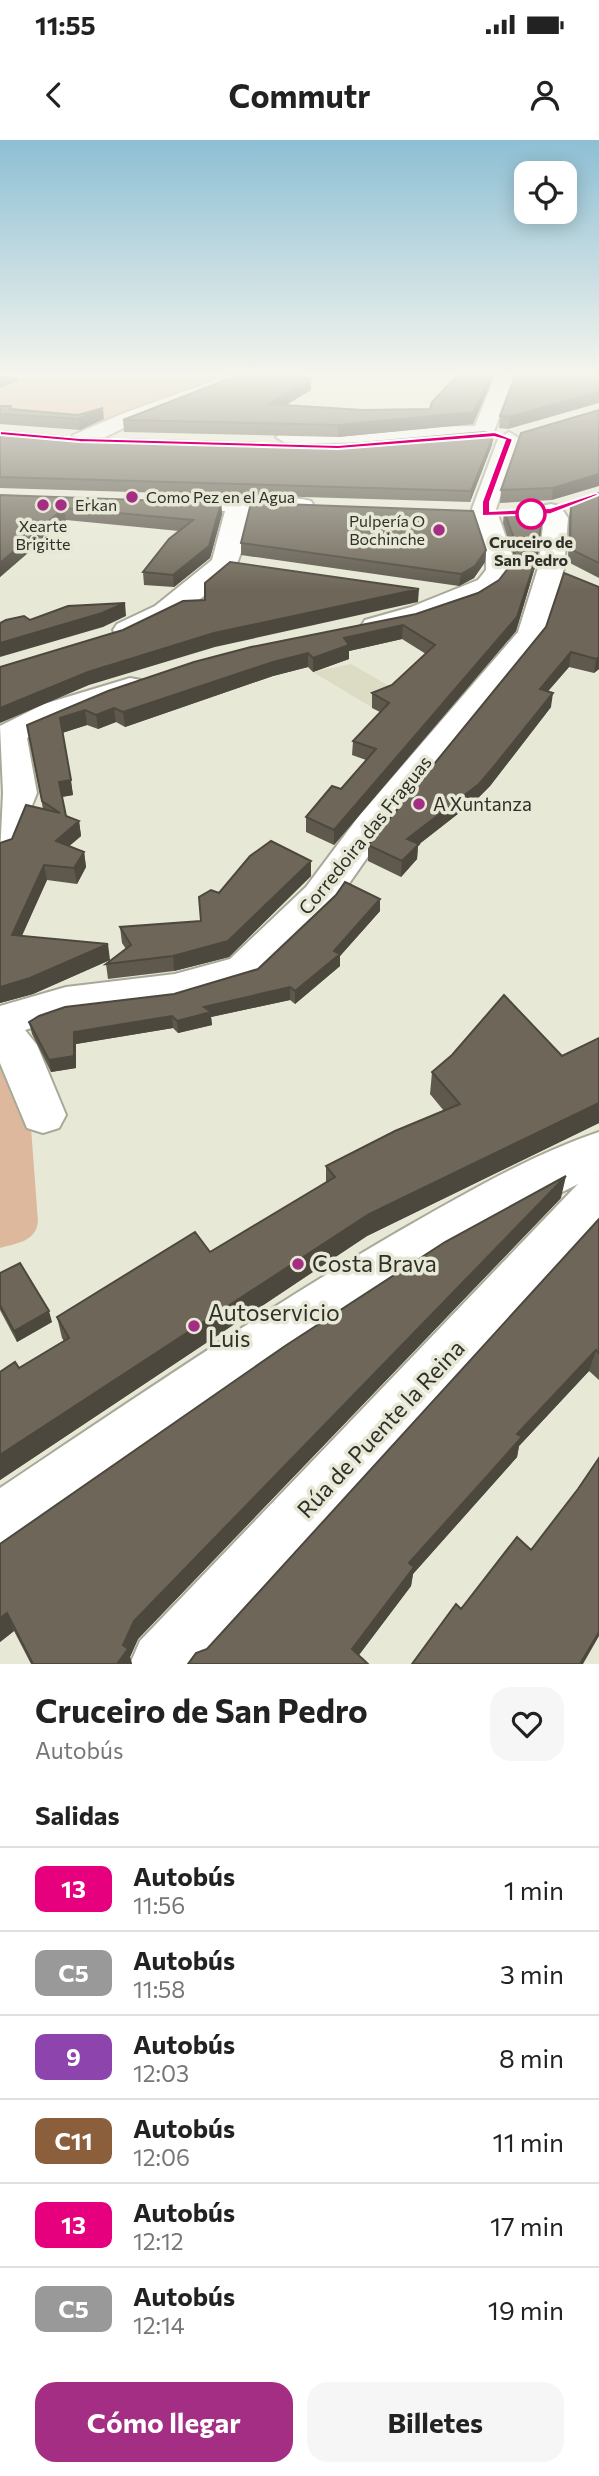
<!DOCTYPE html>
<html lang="es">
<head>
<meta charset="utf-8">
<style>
	body { margin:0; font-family:Commissioner,sans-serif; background:#f6f6f6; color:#222; height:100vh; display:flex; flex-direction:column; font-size:26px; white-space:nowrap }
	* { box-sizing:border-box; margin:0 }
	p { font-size:23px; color:#767676 }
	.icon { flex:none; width:38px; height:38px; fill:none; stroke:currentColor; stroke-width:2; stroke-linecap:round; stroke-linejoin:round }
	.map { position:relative; height:1524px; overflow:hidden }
	.drawer { display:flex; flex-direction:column; background:#fff; flex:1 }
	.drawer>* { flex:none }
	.badge { padding:0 14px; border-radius:10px; font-size:24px; line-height:46px }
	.tools { position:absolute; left:514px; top:21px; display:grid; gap:14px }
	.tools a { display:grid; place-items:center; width:63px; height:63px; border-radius:14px; background:#fff; box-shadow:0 4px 18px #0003; font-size:35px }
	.map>.badge { position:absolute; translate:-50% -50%; box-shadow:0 0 0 4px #fff }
	h2 { padding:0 35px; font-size:26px; line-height:63px }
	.round { display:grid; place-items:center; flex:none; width:74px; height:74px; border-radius:21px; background:#f6f6f6 }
	.head { display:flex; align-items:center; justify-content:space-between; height:119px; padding:0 35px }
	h1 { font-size:33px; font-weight:700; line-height:52px }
	.cta { display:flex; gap:14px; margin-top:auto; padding:14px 35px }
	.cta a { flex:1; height:80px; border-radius:21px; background:#a52e85; color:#fff; font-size:28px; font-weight:700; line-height:80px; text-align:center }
	.cta a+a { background:#f6f6f6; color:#222 }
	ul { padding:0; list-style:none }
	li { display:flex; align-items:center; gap:21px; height:84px; padding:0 35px; border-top:2px solid #e0e0e0 }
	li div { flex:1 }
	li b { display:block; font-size:26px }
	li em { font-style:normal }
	li .badge { min-width:77px; font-weight:700; text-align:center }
	.status { display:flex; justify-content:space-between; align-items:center; height:49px; padding:0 35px; background:#fff; direction:ltr }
	.status svg { height:19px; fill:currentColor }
	header { display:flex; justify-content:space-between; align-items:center; height:91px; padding:0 35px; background:#fff; font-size:32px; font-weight:700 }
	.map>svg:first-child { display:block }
	.built { fill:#dcdcc4 }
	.green { fill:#deb89d }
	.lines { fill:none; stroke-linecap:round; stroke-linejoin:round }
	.minor-casing { stroke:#a8a998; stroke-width:4 }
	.minor { fill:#fff; fill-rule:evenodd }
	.wall { fill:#5f594d }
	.shaded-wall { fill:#4d483e }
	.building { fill:#6e6759; stroke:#4d483e; stroke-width:2 }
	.line { fill:#e6007e; stroke:#fff; stroke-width:2 }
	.poi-dot { fill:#a52e85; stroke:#e8e8d6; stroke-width:2.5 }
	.stop-dot { fill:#fff; stroke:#e6007e; stroke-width:3.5 }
	.labels { text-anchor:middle; stroke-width:7; stroke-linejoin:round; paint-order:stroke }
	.far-poi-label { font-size:16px; fill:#30302a; stroke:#e8e8d6; text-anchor:start }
	.far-stop-label { font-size:16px; font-weight:bold; fill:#30302a; stroke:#e8e8d6 }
	.poi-label { font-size:19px; fill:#30302a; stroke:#e8e8d6; text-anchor:start }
	.street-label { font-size:19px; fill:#30302a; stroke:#e8e8d6 }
	.near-poi-label { font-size:23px; fill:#30302a; stroke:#e8e8d6; text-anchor:start }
	.near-street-label { font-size:23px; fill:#30302a; stroke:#e8e8d6 }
</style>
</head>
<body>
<div class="status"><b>11:55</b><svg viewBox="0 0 49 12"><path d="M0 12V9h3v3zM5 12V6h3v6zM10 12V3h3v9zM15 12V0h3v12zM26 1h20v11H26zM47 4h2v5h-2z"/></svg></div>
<header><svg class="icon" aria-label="back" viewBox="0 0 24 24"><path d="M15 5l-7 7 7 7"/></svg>Commutr<svg class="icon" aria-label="person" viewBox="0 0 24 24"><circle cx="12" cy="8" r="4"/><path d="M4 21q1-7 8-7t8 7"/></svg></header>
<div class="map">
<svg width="599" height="1524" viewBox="0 0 599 1524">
	<rect width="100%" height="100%" fill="#e8e8d6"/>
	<!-- built -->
	<path class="built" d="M351,524L443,577H388L313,532Z"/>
	<!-- green -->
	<path class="green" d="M27,236H240L114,280L0,277V241Z
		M0,908L30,974L38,1082C35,1102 17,1103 0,1108Z"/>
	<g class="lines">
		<!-- minor casing -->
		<g class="minor-casing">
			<path id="minor" d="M227,236H256L253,240L138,281L89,305L81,307L70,300L73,295L124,273Z
				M495,236H515L491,299L287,304L276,297L287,290L475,286Z
				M509,292L520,299L496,369L512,414V430L498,452L431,479L375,495L365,492L361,486L365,480L411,467L478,440L486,430V414L472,369L498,299Z
				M170,356L302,359L311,361L314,366L311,371L302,373L249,372C245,388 244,411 236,425C221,449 145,503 117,496L113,490L117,484L155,466L212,420L225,371L161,368L158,363L161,358Z
				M551,364L560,366L568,378L564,428L546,494L385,692L334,765L258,839L175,864L67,877L25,890L37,905L66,975L59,988L43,993L27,988L0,923V866L66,847L175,834L230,819L306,747L359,676L518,492L538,428L544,378L539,371L542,366Z
				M130,538L141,540L145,547L141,554L66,578L27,598L37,653L13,713L0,716L3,653L0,586L44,564Z
				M599,992V1033L596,1035L599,1033V1088L207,1524H130L140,1501L578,1044C379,1143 203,1279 22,1406L0,1415V1348C130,1261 259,1173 394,1094C459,1057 528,1016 599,992Z"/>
		</g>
		<!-- minor -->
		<use href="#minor" class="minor"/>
	</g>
	<!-- wall -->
	<path class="wall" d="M457,236H494L473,284L338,297L124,292L123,280L311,250L286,265L362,270L430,269Z
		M515,236L508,289L499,288L500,276Z
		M0,266H11V269L104,279L80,290L0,284Z
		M599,270L552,360L500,363L501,350Z
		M0,291L80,298L338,305H492L470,362L0,348Z
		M599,353V438L568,422L569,377L571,364Z
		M0,355L221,363L222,374L210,418L174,447L144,445L143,432L179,391L66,380L0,437Z
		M504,371L535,427L516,491L334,705L306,692V677L341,649L366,620L352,615L353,601L380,572L372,568V553L392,545L426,514L402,499L349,511V519L313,532L308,527L273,536L125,587L116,582L98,589L87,585L62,593L73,655L62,657L66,676L79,681L81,696L69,706L84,712L86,727L77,744L47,740L22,796L110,820L33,854L0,863L12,699L43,669L27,585L416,474L478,453L499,440L513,422L514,417L503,383Z
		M241,403L486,410L485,422L474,438L459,446L241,415Z
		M599,447V529L594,533L569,527L548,551L551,567L490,646L477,659L418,705L417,719L401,737L368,721V705Z
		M311,721V736L229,817L174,831L108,839L106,824L126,809L122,803L120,787L201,781L219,753Z
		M380,759V771L340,816V826L295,864L290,860L211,877L212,885L178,893L173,888L76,904V928L51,932L32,894L29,882L174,854L258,829Z
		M599,898V983L367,1096L0,1340V1232L19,1228L64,1201L62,1198L57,1177L210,1112L326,1043V1026L444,971L430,954L432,932L562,916Z
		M561,1058L138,1499L130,1517L132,1524H31L14,1491L0,1502V1404Z
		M599,1079V1240L589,1231L519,1306L517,1317L413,1434L411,1446L359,1515L207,1509Z
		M0,1133L52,1182L17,1202L0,1170Z"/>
	<!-- shaded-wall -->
	<path class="shaded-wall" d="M1,236H17L18,241L0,248V237Z
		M490,236H494L473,284L338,297V285L474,272Z
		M311,239V250L269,275V264Z
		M599,252V263L508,289L509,277Z
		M103,268L104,279L80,290L79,279Z
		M494,294L492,305L470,362L471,351Z
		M599,334V346L552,360L553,348Z
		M221,363L222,374L210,418L174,447L173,435Z
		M64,368L66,380L0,437V423Z
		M486,410L485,422L474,438L459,446L461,434Z
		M537,415L535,427L516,491L334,705V690Z
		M419,449L418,462L215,507L89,545L0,583V568L88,532L214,493Z
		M125,463L126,476L103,487L0,517V503Z
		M403,485L402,499L349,511V519L313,532V518L344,498Z
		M571,512L569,527L537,564L540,549Z
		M308,513V527L273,536L125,587L123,572L273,522Z
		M599,517V529L594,533L596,519Z
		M553,553L551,567L490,646L477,659L418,705L417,719L401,737L402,721L407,699Z
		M114,568L116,582L98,589L96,575Z
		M85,570L87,585L62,593L60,578Z
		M71,640L73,655L61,657L59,642Z
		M79,681L81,696L58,716L56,701Z
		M84,712L86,727L77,744L74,728Z
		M311,721V736L229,817L174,831L173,816Z
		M44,725L47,740L15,810L12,795Z
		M380,759V771L340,816V826L295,864V851L334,811Z
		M108,804L110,820L33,854L0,863V847Z
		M290,847V860L211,877L212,885L178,893L177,881L204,867Z
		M172,876L173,888L76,904V928L51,932L49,920L74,892Z
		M599,963V983L367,1096L0,1340V1315L369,1074Z
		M566,1036L561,1058L138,1499L130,1517L132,1524H117L123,1505L134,1481Z
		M49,1171L52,1182L17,1202L14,1191Z
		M596,1210L589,1231L519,1306L517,1317L413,1434L411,1446L352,1524V1509L409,1423L517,1294Z
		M7,1473L14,1491L0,1502V1478Z
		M599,1492V1496L583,1524H580Z"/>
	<!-- building -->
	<path class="building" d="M236,236H299L311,239L269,264L362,270L430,269L432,262L457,236H490L474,272L338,285L123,280Z
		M515,236H599V252L509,277L500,276Z
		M0,266H11L10,269L78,275L103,268L79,279L0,274Z
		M599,270V334L553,348L501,350L521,293Z
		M0,291L80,298L338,305L484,292L494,294L471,351L0,337Z
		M599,353V423L570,409L571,364Z
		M0,355L221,363L209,406L173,435L143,432L169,399L193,380L64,368L0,423Z
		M251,363L473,371L486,410L475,426L461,434L241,403Z
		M543,369L537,415L517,477L334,690L306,677L332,646L341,649L376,609L353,601L389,563L372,553L392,545L435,505L403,485L344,498L349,505L313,518L308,513L273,522L123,572L114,568L96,575L85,570L60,578L71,640L59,642L66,676L79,681L56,701L84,712L74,728L44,725L12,795L108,804L30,838L0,847V703L12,699L26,665L60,673L42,661L27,585L108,551L194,522L251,507L416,474L478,453L499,440L513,422L516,404L504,371Z
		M230,422L419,449L214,493L88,532L0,568V527L123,490L183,461L205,460V443Z
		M564,433L599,447V517L596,519L571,512L540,549L553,553L491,630L479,644L407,699L419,704L402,721L368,705L546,487Z
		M125,463L102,473L0,503V483L6,480L24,476L30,480L68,466Z
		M271,701L311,721L228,801L173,816L106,824L131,805L120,787L201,781L199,757L211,750L219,753L250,716Z
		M345,742L380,759L334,811L340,814L295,851L290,847L204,867L211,872L177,881L172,876L74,892V916L49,920L29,882L39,876L65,867L174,854L258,829L336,755Z
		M504,855L562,916L599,898V963L369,1074L0,1315V1232L15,1222L19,1228L69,1198L57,1177L195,1092L210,1112L335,1037L326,1026L395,991L460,964L432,932L452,915Z
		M566,1036L134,1481L123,1505L128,1509L117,1524H33L7,1473L0,1478V1404L285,1206L445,1102Z
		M599,1079V1213L596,1210L517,1294L522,1297L409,1423L414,1427L352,1509L368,1524H188L196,1513L207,1509Z
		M20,1123L49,1171L14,1191L0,1165V1133Z
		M599,1318V1492L580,1524H412L456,1464L461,1469L517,1397L531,1410L578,1349Z"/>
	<!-- sky -->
	<linearGradient id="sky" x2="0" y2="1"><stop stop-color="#8dbfd4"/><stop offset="0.52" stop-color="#f5f5ed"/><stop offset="1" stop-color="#f5f5ed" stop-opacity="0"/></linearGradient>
	<rect width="599" height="450" fill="url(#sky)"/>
	<!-- line -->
	<path class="line" d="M0,291L80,298L338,305L495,292L513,299L490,362V371L550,368L596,353L599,355L551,374L482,376V362L505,300L494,297L338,309L80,302L0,295Z"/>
	<!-- markers -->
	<g class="poi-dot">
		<circle cx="132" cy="357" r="7"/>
		<circle cx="43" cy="365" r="7"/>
		<circle cx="61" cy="365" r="7"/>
		<circle cx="439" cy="390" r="7"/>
		<circle cx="419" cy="664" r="7"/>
		<circle cx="298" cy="1124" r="7"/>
		<circle cx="194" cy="1186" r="7"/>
	</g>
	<circle class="stop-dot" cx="531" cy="374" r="14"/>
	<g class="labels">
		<!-- far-poi labels -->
		<g class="far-poi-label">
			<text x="146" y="363">Como Pez en el Agua</text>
			<text x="75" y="371">Erkan</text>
			<text x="425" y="387" text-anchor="end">Pulpería O<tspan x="425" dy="18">Bochinche</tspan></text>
			<text x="43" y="392" text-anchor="middle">Xearte<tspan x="43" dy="18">Brigitte</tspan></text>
		</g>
		<!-- far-stop labels -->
		<g class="far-stop-label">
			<text x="531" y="408">Cruceiro de<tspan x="531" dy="18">San Pedro</tspan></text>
		</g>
		<!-- poi labels -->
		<g class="poi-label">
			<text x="433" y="671">A Xuntanza</text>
		</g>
		<!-- street labels -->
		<g class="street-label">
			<text transform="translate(365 695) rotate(-51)" y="7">Corredoira das Fraguas</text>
		</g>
		<!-- near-poi labels -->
		<g class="near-poi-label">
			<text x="312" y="1132">Costa Brava</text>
			<text x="208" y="1181">Autoservicio<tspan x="208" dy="26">Luis</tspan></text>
		</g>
		<!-- near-street labels -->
		<g class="near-street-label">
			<text transform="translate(381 1289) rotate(-47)" y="8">Rúa de Puente la Reina</text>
		</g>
	</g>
</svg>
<div class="tools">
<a><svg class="icon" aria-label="locate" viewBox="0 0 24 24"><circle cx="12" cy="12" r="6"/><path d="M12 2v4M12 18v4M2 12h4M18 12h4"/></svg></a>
</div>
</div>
<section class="drawer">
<div class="head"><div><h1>Cruceiro de San Pedro</h1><p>Autobús</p></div><a class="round"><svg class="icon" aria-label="heart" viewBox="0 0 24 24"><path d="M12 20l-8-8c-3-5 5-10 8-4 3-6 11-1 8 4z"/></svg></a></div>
<h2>Salidas</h2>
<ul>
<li><span class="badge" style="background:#e6007e;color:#fff">13</span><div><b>Autobús</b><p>11:56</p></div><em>1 min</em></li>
<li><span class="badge" style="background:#999;color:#fff">C5</span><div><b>Autobús</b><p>11:58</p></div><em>3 min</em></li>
<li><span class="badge" style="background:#8e44ad;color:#fff">9</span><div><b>Autobús</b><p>12:03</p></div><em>8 min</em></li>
<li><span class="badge" style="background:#8b5e3c;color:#fff">C11</span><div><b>Autobús</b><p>12:06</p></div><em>11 min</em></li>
<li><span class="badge" style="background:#e6007e;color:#fff">13</span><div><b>Autobús</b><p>12:12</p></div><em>17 min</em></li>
<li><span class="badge" style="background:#999;color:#fff">C5</span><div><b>Autobús</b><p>12:14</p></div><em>19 min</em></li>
</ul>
<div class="cta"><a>Cómo llegar</a><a>Billetes</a></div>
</section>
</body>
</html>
